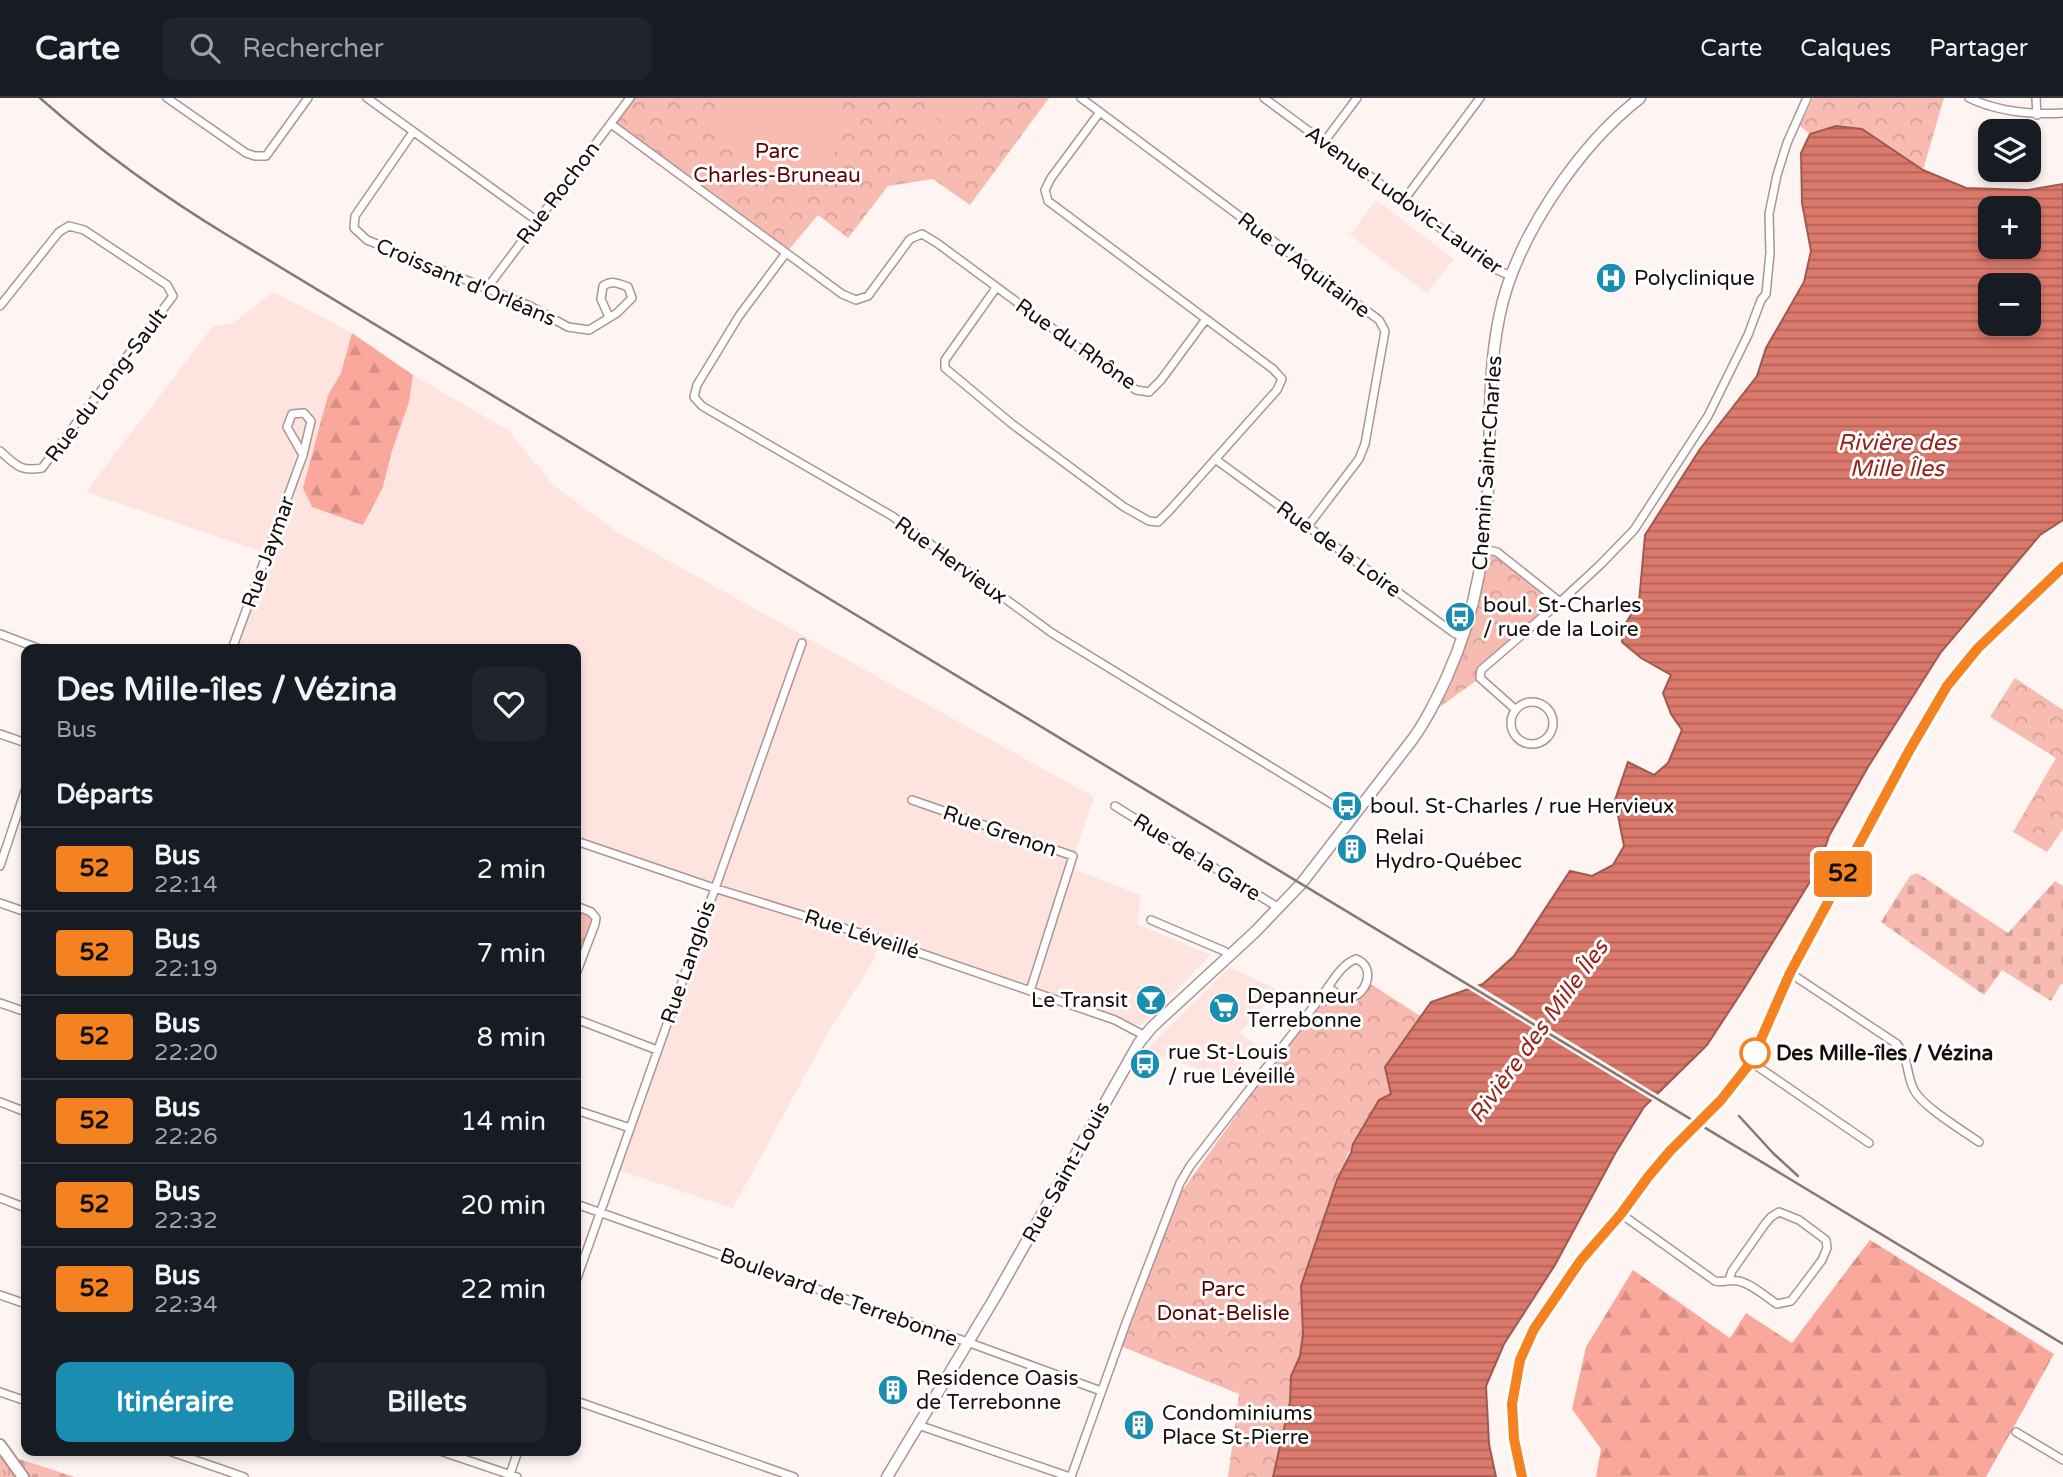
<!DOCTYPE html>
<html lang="fr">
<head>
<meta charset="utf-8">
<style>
	body { margin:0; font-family:"Varela Round",sans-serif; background:#20242c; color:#f1f3f6; height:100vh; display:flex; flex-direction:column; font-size:26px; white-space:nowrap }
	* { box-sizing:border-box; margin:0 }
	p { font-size:23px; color:#9ea1a6 }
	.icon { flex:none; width:38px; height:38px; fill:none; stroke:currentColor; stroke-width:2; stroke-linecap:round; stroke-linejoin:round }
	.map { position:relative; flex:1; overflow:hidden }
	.side { position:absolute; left:21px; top:546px; width:560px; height:812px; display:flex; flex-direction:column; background:#171b24; border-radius:14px; box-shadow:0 4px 10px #0003 }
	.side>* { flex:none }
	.badge { padding:0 14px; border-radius:5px; font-size:24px; line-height:46px }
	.tools { position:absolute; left:1978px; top:21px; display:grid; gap:14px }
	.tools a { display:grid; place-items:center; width:63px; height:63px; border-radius:14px; background:#171b24; box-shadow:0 4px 10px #0003; font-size:35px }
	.map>.badge { position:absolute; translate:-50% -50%; box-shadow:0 0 0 4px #fff }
	h2 { padding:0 35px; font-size:26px; line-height:63px }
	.round { display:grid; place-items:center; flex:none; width:74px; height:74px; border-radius:14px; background:#20242c }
	.headline { display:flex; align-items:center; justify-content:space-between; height:119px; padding:0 35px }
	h1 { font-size:33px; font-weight:700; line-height:52px }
	.primary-button { display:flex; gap:14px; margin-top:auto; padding:14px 35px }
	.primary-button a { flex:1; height:80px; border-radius:14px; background:#1b8db1; color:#fff; font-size:28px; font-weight:700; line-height:80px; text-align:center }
	.primary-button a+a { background:#20242c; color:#f1f3f6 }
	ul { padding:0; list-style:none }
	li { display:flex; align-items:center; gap:21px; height:84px; padding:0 35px; border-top:2px solid #363941 }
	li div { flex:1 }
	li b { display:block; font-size:26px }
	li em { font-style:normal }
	li .badge { min-width:77px; font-weight:700; text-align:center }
	header { display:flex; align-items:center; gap:42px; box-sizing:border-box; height:98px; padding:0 35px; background:#171b24; border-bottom:2px solid #363941 }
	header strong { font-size:33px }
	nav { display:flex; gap:38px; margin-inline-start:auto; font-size:24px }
	.search { width:490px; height:63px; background:#20242c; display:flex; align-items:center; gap:18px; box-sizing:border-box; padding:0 24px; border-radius:14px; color:#9ea1a6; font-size:26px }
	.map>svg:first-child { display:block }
	.built { fill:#fee3df }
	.grass { fill:url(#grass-tufts) }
	.forest { fill:url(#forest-firs) }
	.cemetery { fill:url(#cemetery-stones) }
	.park { fill:url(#park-crowns) }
	.garden { fill:#f8bbb1 }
	.water { fill:url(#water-rules); stroke:#a05950; stroke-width:2; fill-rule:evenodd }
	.pier { fill:#fef4f2 }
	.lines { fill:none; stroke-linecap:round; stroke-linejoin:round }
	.street-casing { stroke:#ac9592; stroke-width:10 }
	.secondary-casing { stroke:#ac9592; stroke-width:13 }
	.primary-casing { stroke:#ac9592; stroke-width:14 }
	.street { stroke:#fff; stroke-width:7 }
	.secondary { stroke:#fff; stroke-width:10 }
	.primary { stroke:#fff; stroke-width:10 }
	.rail { stroke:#837a78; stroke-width:2.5 }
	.line-casing { stroke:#fff; stroke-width:16 }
	.line { stroke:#f58220; stroke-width:10 }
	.stop-dot { fill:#fff; stroke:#f58220; stroke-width:3.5 }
	.labels { text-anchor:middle; stroke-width:6; stroke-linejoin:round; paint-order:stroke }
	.park-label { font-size:21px; fill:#5e0002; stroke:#fff }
	.street-label { font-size:21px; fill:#160e0d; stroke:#fff }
	.poi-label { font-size:21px; fill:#160e0d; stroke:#fff; text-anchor:start }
	.stop-label { font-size:21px; font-weight:bold; fill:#160e0d; stroke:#fff; text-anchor:start }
	.water-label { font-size:23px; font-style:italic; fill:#98231c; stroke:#fff }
</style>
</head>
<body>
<header>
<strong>Carte</strong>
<div class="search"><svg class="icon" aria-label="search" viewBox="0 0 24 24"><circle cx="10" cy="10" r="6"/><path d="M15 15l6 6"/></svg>Rechercher</div>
<nav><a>Carte</a><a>Calques</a><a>Partager</a></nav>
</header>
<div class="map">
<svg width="2063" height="1379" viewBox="0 0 2063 1379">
	<defs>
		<pattern id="grass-tufts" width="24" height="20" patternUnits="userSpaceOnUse" patternTransform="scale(1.75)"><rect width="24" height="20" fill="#f8bbb1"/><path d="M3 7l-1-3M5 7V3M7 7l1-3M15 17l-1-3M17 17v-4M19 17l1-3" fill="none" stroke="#d4a097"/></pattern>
		<pattern id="forest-firs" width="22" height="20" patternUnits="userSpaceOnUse" patternTransform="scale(1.75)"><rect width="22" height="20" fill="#faa89c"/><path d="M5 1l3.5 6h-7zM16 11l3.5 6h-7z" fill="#d68f85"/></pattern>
		<pattern id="cemetery-stones" width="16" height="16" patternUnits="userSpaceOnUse" patternTransform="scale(1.75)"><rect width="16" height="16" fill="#f8bbb1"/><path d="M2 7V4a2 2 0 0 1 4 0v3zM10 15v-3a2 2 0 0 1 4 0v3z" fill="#d4a097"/></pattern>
		<pattern id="park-crowns" width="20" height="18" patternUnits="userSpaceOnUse" patternTransform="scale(1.75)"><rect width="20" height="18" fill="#f8bbb1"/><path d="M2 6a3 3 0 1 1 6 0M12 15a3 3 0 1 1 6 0" fill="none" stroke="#d4a097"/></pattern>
		<pattern id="water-rules" width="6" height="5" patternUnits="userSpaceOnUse" patternTransform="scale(1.75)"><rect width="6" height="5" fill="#db796c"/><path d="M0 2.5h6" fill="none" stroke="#b16257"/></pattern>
	</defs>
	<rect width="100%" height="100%" fill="#fef4f2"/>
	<!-- built -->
	<path class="built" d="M1376,102L1454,161L1427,195L1350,137Z
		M274,194L352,235L341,275L328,297L303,390L312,409L383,389L391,356L409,304L413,277L508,332L553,387L617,434L1094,699L1070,770L1141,797L1137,826L1211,857L1140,928L879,841L874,862L831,929L733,1110L615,1071L714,790L576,743V551H231L268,456L86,394L213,228L233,225Z
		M1230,869L1278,892L1240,935L1258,948L1231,983L1146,952Z"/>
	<!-- grass -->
	<path class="grass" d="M0,1347L23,1379H0Z"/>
	<!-- forest -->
	<path class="forest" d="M352,235L413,277L409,304L391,356L383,389L363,427L312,409L303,390L328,297L341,275Z
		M1870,1142L2054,1256L1986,1379H1596L1601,1351L1572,1311L1586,1249L1633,1172L1730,1240L1746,1215L1792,1245Z"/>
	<!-- cemetery -->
	<path class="cemetery" d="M1917,775L2008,835L2055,783L2063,788V886H2061L2051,903L2002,872L1984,897L1881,824L1910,778Z
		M13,1359L75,1379H27Z"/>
	<!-- park -->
	<path class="park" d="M630,0H1049L970,107L933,81L888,88L848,140L818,117L786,155L611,26Z
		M1813,0H1944L1923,72L1862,31L1836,28L1810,36L1800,28Z
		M1480,450L1499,458L1560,504L1481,572L1480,580L1423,621L1451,570L1473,489Z
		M2015,580L2063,612V731L2047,754L2013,734L2056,660L1990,619Z
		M576,808L596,820L576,876Z
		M1369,885L1425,921L1389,987L1391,996L1348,1055L1303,1202L1302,1252L1278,1379H1228L1239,1296L1118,1247L1182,1093L1321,899L1356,907Z"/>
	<!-- garden -->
	<path class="garden" d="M735,0H836C839,33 839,69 812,92C805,98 802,100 793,97L720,45L717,25Z
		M941,0H949L969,14L961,26L936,8Z
		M922,10L954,33L942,50L917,31L912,33L906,29L907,22L915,20Z"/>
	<!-- water -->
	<path class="water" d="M1836,28L1862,31L1923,72L1966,90L2028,92L2063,86V422L2040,437L1941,554L1868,669L1829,738L1819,769L1745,889L1707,947L1644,1009L1616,1054L1555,1167L1504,1246L1486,1288L1489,1346L1496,1379H1273L1290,1304L1291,1278L1300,1258L1303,1236L1301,1188L1337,1082L1351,1055L1353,1046L1379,1002L1391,996L1385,969L1431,904L1483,886L1514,858L1570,773L1592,778L1613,767L1624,748L1615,702L1628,664L1654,677L1668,665L1682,632L1671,616L1663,595L1671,577L1641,560L1622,544L1624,528L1639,504L1645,437L1700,351L1757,278L1766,250L1804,184L1811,153L1802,105L1801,55L1810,36ZM1990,110H2028V149H1990ZM1990,187H2028V226H1990Z"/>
	<!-- pier -->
	<path class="pier" d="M1474,885L1660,998L1655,1004L1465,889Z"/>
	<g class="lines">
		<!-- street casing -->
		<g class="street-casing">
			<path id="street" d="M167,0L246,55L255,58H266L308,0
				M367,0L536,122
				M1081,0L1379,222L1385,233L1365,346L1359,361L1308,428
				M1264,0L1497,172L1511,178
				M1969,0C1999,14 2030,17 2063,15
				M2036,0L2037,17
				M611,26L842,196L856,202L868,198L910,141L922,136L937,145L1136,292L1149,294L1161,282L1206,221
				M413,34L355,118L354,130L367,142L530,208L568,229L589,232L617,215L632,200L628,189C618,185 612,182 603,188L601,201L609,219
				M1324,44L1357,0
				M1404,102L1480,0
				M786,155L739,218L697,287L694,299L702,308L892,418L1052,535L1353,719
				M487,190L630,0
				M996,190L945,262V270L1012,326L1124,409L1149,423L1158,424L1170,412L1277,292L1282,281L1273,271L1048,103L1045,92L1051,80L1100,14
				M0,208L59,134L69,128L84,132L167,187L173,198L42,370C20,374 16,367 0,353
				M1215,361L1454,535L1463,539
				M1484,451L1497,454L1560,504
				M0,536L40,551
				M232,551L303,357L311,323L304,315L292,316L287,329L303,357
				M1511 625a21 21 0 1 1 42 0a21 21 0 1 1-42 0Z
				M1516,612L1480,580L1481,572L1560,504L1600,467L1634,432L1708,318L1748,237L1761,202L1766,196L1770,155L1769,116L1777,77L1787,45L1807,0
				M0,636L26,645
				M912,702L1073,758L1030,893
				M1115,708L1279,810
				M576,743L714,790L879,841L1115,922L1145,938
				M0,768L26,690
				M0,805L26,814
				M576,808L591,814L596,820L595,826L576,876
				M1151,822L1224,853L1230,858
				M1790,875L1897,946C1909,959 1906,977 1914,992C1923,1009 1962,1032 1979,1044
				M0,905L26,914
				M576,921L657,952
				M1751,964L1869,1045
				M0,1004L26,1014
				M576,1012L630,1030
				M0,1100L26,1110
				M576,1106L959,1241L1101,1293
				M1621,1116L1715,1183C1723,1185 1730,1181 1738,1183C1751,1185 1766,1199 1777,1206L1791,1203L1798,1194L1822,1162L1827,1150L1826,1142L1799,1122L1779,1114L1771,1119L1765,1126L1732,1173L1729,1182
				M576,1183L802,545
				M0,1197L26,1206
				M0,1294L26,1303
				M576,1303L794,1379
				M918,1327L1070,1379
				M2016,1334L2063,1362
				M169,1353L244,1379
				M440,1353L517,1379
				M509,1379L518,1353
				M1071,1379L1126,1225L1180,1085L1190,1068L1321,899C1331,886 1341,866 1356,861C1378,869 1365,900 1348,900C1340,900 1334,893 1328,889"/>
		</g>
		<!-- secondary casing -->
		<g class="secondary-casing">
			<path id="secondary" d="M887,1379L994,1201L1139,945L1152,929L1255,834L1301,786L1412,642C1426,623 1436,602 1446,581C1479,508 1486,448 1489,369C1490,319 1489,269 1499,220C1514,142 1578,48 1640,0
				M1523,1379L1515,1341L1512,1306L1520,1262L1534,1231L1581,1162L1621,1116L1648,1079L1670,1053L1721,1002L1751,964L1790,875L1909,653L1947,588L1978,550L2063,469"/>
		</g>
		<!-- primary casing -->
		<g class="primary-casing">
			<path id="primary" d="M0,1347L23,1379"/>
		</g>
		<!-- street -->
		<use href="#street" class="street"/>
		<!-- secondary -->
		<use href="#secondary" class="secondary"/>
		<!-- primary -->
		<use href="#primary" class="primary"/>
		<!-- rail -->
		<path class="rail" d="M40,0C100,53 164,99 232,140L2063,1246
			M1739,1018L1773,1055L1798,1078"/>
	</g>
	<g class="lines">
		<!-- line casing -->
		<g class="line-casing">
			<path id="line" d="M1522,1379L1514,1341L1512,1306L1520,1262L1534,1231L1581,1162L1621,1116L1648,1079L1670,1053L1721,1002L1751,964L1790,875L1909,653L1947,588L1978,550L2063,469"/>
		</g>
		<!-- line -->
		<use href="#line" class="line"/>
	</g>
	<!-- icons -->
	<defs>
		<g id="hospital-disc" transform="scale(1.575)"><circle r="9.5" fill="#1b8db1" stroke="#fff"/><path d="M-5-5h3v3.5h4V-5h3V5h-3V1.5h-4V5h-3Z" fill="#fff"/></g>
		<g id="bus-disc" transform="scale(1.575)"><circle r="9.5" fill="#1b8db1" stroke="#fff"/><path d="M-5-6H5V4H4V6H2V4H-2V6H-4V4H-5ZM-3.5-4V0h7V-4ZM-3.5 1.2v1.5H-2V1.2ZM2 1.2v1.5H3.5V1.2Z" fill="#fff"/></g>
		<g id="building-disc" transform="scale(1.575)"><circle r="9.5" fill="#1b8db1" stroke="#fff"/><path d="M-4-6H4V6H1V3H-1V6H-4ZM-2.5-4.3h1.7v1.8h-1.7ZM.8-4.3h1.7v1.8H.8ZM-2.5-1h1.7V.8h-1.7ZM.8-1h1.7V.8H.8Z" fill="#fff"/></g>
		<g id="bar-disc" transform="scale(1.575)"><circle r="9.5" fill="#1b8db1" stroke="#fff"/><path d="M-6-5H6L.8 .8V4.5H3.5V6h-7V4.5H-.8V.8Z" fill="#fff"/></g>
		<g id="supermarket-disc" transform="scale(1.575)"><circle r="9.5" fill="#1b8db1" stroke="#fff"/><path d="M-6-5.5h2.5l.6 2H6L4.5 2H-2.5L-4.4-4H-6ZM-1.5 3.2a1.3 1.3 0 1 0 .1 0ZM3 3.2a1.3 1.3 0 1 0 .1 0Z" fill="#fff"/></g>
	</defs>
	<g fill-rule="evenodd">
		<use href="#hospital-disc" x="1611" y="180"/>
		<use href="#bus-disc" x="1460" y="519"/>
		<use href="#bus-disc" x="1347" y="708"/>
		<use href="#building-disc" x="1352" y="751"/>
		<use href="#bar-disc" x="1151" y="902"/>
		<use href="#supermarket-disc" x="1224" y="910"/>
		<use href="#bus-disc" x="1145" y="966"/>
		<use href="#building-disc" x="893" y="1292"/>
		<use href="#building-disc" x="1139" y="1327"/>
	</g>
	<!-- markers -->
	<circle class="stop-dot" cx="1755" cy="955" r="14"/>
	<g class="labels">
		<!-- park labels -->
		<g class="park-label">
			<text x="777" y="60">Parc<tspan x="777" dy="24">Charles-Bruneau</tspan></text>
			<text x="1223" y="1198">Parc<tspan x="1223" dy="24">Donat-Belisle</tspan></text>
		</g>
		<!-- street labels -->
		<g class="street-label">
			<text transform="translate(558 95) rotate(-53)" y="7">Rue Rochon</text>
			<text transform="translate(1404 102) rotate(36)" y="7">Avenue Ludovic-Laurier</text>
			<text transform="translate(1304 167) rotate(37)" y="7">Rue d'Aquitaine</text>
			<text transform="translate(466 184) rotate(23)" y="7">Croissant d'Orléans</text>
			<text transform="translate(1076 246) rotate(35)" y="7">Rue du Rhône</text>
			<text transform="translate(106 287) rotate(-53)" y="7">Rue du Long-Sault</text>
			<text transform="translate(1487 365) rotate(-86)" y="7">Chemin Saint-Charles</text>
			<text transform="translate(1339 451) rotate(36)" y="7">Rue de la Loire</text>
			<text transform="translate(268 454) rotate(-70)" y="7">Rue Jaymar</text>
			<text transform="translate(951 462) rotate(36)" y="7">Rue Hervieux</text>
			<text transform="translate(1000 733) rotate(19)" y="7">Rue Grenon</text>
			<text transform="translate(1197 759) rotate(32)" y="7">Rue de la Gare</text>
			<text transform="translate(862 836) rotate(18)" y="7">Rue Léveillé</text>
			<text transform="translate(688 864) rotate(-71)" y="7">Rue Langlois</text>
			<text transform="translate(1066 1074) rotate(-61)" y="7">Rue Saint-Louis</text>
			<text transform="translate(839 1199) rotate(20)" y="7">Boulevard de Terrebonne</text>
		</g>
		<!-- poi labels -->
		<g class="poi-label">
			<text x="1634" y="187">Polyclinique</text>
			<text x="1483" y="514">boul. St-Charles<tspan x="1483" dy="24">/ rue de la Loire</tspan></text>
			<text x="1370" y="715">boul. St-Charles / rue Hervieux</text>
			<text x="1375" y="746">Relai<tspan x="1375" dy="24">Hydro-Québec</tspan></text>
			<text x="1247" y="905">Depanneur<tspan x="1247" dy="24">Terrebonne</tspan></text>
			<text x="1128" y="909" text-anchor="end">Le Transit</text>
			<text x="1168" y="961">rue St-Louis<tspan x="1168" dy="24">/ rue Léveillé</tspan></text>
			<text x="916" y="1287">Residence Oasis<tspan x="916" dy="24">de Terrebonne</tspan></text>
			<text x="1162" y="1322">Condominiums<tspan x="1162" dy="24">Place St-Pierre</tspan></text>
		</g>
		<!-- stop labels -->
		<g class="stop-label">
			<text x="1776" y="962">Des Mille-îles / Vézina</text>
		</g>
		<!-- water labels -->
		<g class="water-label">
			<text x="1897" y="352">Rivière des<tspan x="1897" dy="26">Mille Îles</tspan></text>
			<text transform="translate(1538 933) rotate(-54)" y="8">Rivière des Mille Îles</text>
		</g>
	</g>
</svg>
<div class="tools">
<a><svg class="icon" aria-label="layers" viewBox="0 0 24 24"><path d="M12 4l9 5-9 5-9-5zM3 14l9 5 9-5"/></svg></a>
<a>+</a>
<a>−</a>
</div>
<b class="badge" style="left:1843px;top:776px;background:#f58220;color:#111">52</b>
<section class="side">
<div class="headline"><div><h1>Des Mille-îles / Vézina</h1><p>Bus</p></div><a class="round"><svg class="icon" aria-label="heart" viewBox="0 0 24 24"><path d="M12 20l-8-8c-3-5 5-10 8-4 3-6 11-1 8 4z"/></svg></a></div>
<h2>Départs</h2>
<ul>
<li><span class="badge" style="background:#f58220;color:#111">52</span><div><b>Bus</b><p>22:14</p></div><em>2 min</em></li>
<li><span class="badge" style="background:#f58220;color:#111">52</span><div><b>Bus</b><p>22:19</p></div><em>7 min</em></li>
<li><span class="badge" style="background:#f58220;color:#111">52</span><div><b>Bus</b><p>22:20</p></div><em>8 min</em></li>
<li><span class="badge" style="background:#f58220;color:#111">52</span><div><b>Bus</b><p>22:26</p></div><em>14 min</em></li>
<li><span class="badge" style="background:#f58220;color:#111">52</span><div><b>Bus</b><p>22:32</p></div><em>20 min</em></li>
<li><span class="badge" style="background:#f58220;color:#111">52</span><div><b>Bus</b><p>22:34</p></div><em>22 min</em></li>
</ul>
<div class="primary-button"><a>Itinéraire</a><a>Billets</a></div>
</section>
</div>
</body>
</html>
